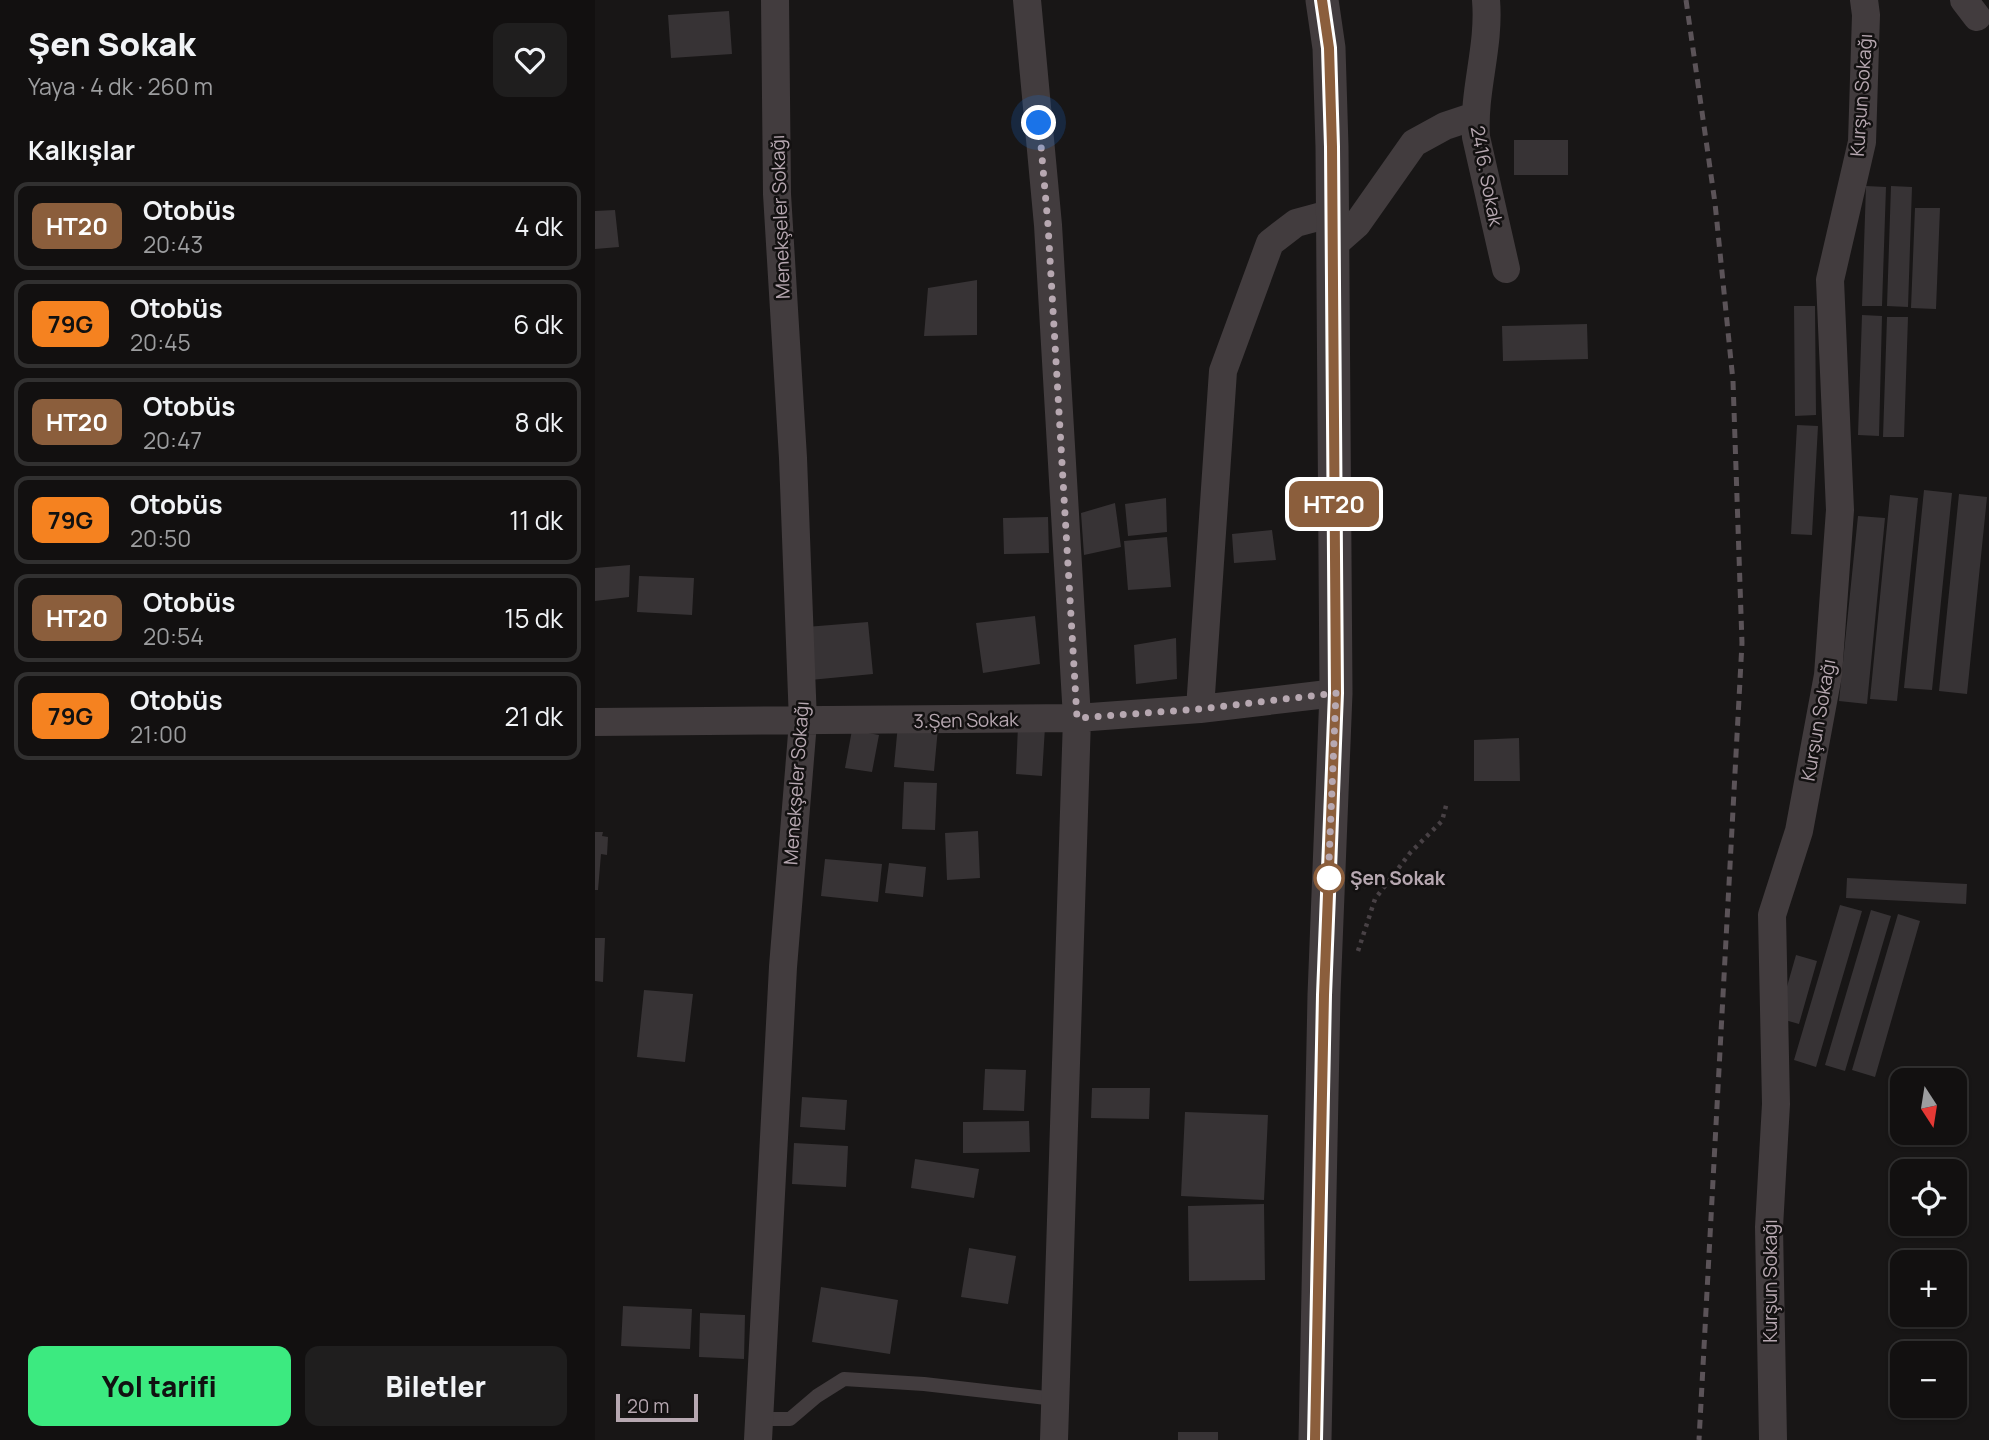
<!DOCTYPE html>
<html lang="tr">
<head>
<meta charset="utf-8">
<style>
	body { margin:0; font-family:Manrope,sans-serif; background:#1f1e1e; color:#f1f3f6; height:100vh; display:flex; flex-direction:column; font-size:26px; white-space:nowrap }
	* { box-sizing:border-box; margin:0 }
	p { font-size:23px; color:#9c9d9f }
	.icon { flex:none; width:38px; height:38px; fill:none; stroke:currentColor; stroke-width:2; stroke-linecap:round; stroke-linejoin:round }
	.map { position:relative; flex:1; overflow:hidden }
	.panel { display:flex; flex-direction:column; background:#121010; width:595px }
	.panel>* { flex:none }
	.badge { padding:0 14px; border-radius:10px; font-size:24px; line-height:46px }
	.needle { width:46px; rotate:168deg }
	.controls { position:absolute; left:1295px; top:1068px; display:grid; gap:14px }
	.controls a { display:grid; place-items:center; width:77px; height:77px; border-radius:14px; background:#121010; box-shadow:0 2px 5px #0004,0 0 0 2px #313030; font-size:35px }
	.scale { position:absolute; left:21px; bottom:18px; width:82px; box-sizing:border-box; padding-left:7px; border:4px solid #b7a8b1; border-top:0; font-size:19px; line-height:24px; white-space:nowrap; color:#b7a8b1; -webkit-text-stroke:5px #131111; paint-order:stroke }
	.you { position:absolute; width:35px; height:35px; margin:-18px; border:5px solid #fff; border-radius:50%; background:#1a73e8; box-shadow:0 0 0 10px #1a73e833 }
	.map>.badge { position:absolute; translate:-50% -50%; box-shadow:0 0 0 4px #fff }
	h2 { padding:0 28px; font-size:26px; line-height:63px }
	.round { display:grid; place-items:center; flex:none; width:74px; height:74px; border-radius:14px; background:#1f1e1e }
	.overview { display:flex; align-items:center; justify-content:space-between; height:119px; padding:0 28px }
	h1 { font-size:33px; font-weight:800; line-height:52px }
	.action { display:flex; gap:14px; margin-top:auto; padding:14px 28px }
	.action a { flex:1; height:80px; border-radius:14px; background:#3cea80; color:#111; font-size:28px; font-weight:800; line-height:80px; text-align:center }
	.action a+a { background:#1f1e1e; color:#f1f3f6 }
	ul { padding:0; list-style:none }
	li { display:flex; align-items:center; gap:21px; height:88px; margin:0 14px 10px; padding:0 14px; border:4px solid #313030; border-radius:14px }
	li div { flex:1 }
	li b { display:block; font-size:26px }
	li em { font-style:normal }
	li .badge { min-width:77px; font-weight:700; text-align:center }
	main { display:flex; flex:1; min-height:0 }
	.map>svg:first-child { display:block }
	.building { fill:#373335 }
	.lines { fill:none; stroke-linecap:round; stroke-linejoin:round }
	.path { stroke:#484145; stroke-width:4.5; stroke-dasharray:3.5 5; stroke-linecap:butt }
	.service { stroke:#423c3e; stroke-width:14 }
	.minor { stroke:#423c3e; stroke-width:28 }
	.tertiary { stroke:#423c3e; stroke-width:33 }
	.rail { stroke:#5b5358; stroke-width:5; stroke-dasharray:9 7; stroke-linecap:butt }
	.line-casing { stroke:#fff; stroke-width:16 }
	.line { stroke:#8b5e3c; stroke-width:10 }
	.walk { stroke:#b7a8b1; stroke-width:7; stroke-dasharray:0 12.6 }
	.stop-dot { fill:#fff; stroke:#8b5e3c; stroke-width:3.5 }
	.labels { text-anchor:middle; stroke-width:5; stroke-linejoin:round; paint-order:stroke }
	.street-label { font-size:19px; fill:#b7a8b1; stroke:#131111 }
	.stop-label { font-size:19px; font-weight:bold; fill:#b7a8b1; stroke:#131111; text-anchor:start }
</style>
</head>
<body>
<main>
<section class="panel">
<div class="overview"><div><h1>Şen Sokak</h1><p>Yaya · 4 dk · 260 m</p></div><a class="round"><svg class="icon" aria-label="heart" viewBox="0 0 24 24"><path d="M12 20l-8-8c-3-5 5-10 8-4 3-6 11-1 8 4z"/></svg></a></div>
<h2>Kalkışlar</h2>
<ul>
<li><span class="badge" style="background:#8b5e3c;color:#fff">HT20</span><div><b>Otobüs</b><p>20:43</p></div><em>4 dk</em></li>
<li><span class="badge" style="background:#f58220;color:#111">79G</span><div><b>Otobüs</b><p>20:45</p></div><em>6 dk</em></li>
<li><span class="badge" style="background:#8b5e3c;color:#fff">HT20</span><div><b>Otobüs</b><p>20:47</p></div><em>8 dk</em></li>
<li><span class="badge" style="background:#f58220;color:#111">79G</span><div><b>Otobüs</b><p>20:50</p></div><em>11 dk</em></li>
<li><span class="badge" style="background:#8b5e3c;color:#fff">HT20</span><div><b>Otobüs</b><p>20:54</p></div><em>15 dk</em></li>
<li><span class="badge" style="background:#f58220;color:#111">79G</span><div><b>Otobüs</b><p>21:00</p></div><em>21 dk</em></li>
</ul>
<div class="action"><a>Yol tarifi</a><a>Biletler</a></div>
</section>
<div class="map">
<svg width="1394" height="1440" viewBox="0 0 1394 1440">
	<rect width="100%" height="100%" fill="#181616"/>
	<!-- building -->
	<path class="building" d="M134,11L137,54L76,58L73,15Z
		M919,140H973V175H919Z
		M1271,186L1291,187L1287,306H1267Z
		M1296,186L1317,187L1313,307L1292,306Z
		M1320,208H1345L1341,309L1316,308Z
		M20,210L24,247L0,249V211Z
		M382,280V335L329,336L333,288Z
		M1199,306H1220L1221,415L1200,416Z
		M1267,315L1287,316L1284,436L1263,435Z
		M1292,317H1313L1309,437H1288Z
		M992,324L993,359L908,361L907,326Z
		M1202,425L1223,426L1217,535L1196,534Z
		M1329,490L1357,493L1337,690L1309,688Z
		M1364,494L1392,497L1372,694L1344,691Z
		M1295,495L1323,498L1302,701L1275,699Z
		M571,498L572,532L533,536L530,504Z
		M520,503L526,547L489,555L486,513Z
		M1263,516L1290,518L1272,704L1244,701Z
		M453,517L454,553L409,554L408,518Z
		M677,530L681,560L639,563L637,534Z
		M572,537L576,587L533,590L529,541Z
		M35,565L34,597L0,601V568Z
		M44,576L99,578L97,615L42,612Z
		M440,616L445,664L388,673L381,623Z
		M273,622L278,674L215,680L211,627Z
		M581,638L582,679L541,684L539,645Z
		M303,724L343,728L339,771L299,767Z
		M423,725L450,727L447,776L421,774Z
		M257,730L284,735L277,772L250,768Z
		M924,738L925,781H879V740Z
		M309,782L342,783L340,830L307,829Z
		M383,831L385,878L352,880L350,833Z
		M0,832H8L7,836L13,837L12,855L6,854L3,890H0Z
		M230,859L287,864L283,902L226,896Z
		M294,863L331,867L328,897L290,893Z
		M1252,878L1372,884L1371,904L1251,898Z
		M1245,905L1267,911L1221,1067L1199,1060Z
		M1276,910L1296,916L1250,1071L1230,1065Z
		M1303,914L1325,921L1280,1077L1257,1070Z
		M0,938H10L8,982L0,981Z
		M1201,955L1222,961L1204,1024L1183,1018Z
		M49,990L98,994L90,1062L42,1057Z
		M390,1069L431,1070L429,1111L388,1110Z
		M497,1088H555L554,1119L496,1118Z
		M207,1097L252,1100L250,1130L205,1127Z
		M590,1112L673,1115L669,1200L586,1196Z
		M434,1121L435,1152L368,1153V1122Z
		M199,1143L253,1146L251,1187L197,1184Z
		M320,1159L384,1169L379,1198L316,1188Z
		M669,1204L670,1280L594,1281L593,1206Z
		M374,1248L421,1256L413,1304L366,1297Z
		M226,1287L303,1300L295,1354L217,1342Z
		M28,1306L97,1309L95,1349L26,1346Z
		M105,1313L150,1315L149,1359L104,1357Z
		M583,1432H623V1440H583Z"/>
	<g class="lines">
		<!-- path -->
		<path class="path" d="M763,951L780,899L815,853L847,821L852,802"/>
		<!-- service -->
		<path class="service" d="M164,1419H195L222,1396L249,1379L329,1384L460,1399"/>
		<!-- minor -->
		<path class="minor" d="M432,0L453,225L482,718L459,1440
			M891,0C895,47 878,90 881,137L911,269
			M1369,0L1382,17
			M736,247L762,224L819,143L850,126L880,116
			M605,709L628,371L675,243L701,223L738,213
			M0,722L482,718L605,709L741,693
			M163,1440L188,967L208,722L198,458L182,194L180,0
			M1178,1440L1174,1227L1181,1104L1177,915L1204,831L1233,675L1245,510L1235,280L1267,142L1271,15L1269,0"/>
		<!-- tertiary -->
		<path class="tertiary" d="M720,1440L729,995L741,693L737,147L734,48L727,0"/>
		<!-- rail -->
		<path class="rail" d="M1091,0L1120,203L1138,381L1147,643L1104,1440"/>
	</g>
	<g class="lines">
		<!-- line casing -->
		<g class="line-casing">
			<path id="line" d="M720,1440L729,995L741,693L737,147L734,48L727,0"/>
		</g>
		<!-- line -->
		<use href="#line" class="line"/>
		<!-- walk -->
		<path class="walk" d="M444,123L453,225L482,718L605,709L741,693L733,885L734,878"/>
	</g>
	<!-- markers -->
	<circle class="stop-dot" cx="734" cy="878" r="14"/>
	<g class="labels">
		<!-- street labels -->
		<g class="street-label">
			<text transform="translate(1266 95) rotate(-86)" y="7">Kurşun Sokağı</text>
			<text transform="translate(892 176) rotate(79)" y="7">2416. Sokak</text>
			<text transform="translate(185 217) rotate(-92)" y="7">Menekşeler Sokağı</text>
			<text transform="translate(371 720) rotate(-1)" y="7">3.Şen Sokak</text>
			<text transform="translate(1223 720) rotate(-80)" y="7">Kurşun Sokağı</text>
			<text transform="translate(201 783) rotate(-86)" y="7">Menekşeler Sokağı</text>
			<text transform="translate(1175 1281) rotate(-90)" y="7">Kurşun Sokağı</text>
		</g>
		<!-- stop labels -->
		<g class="stop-label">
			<text x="755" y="885">Şen Sokak</text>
		</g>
	</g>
</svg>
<div class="controls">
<a><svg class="needle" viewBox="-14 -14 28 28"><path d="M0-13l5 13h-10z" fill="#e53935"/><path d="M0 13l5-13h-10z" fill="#9c9d9f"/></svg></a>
<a><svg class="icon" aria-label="locate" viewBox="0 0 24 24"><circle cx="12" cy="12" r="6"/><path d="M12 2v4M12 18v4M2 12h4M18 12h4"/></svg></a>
<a>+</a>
<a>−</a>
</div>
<div class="scale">20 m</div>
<div class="you" style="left:444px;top:123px"></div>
<b class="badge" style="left:739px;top:504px;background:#8b5e3c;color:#fff">HT20</b>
</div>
</main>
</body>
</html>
